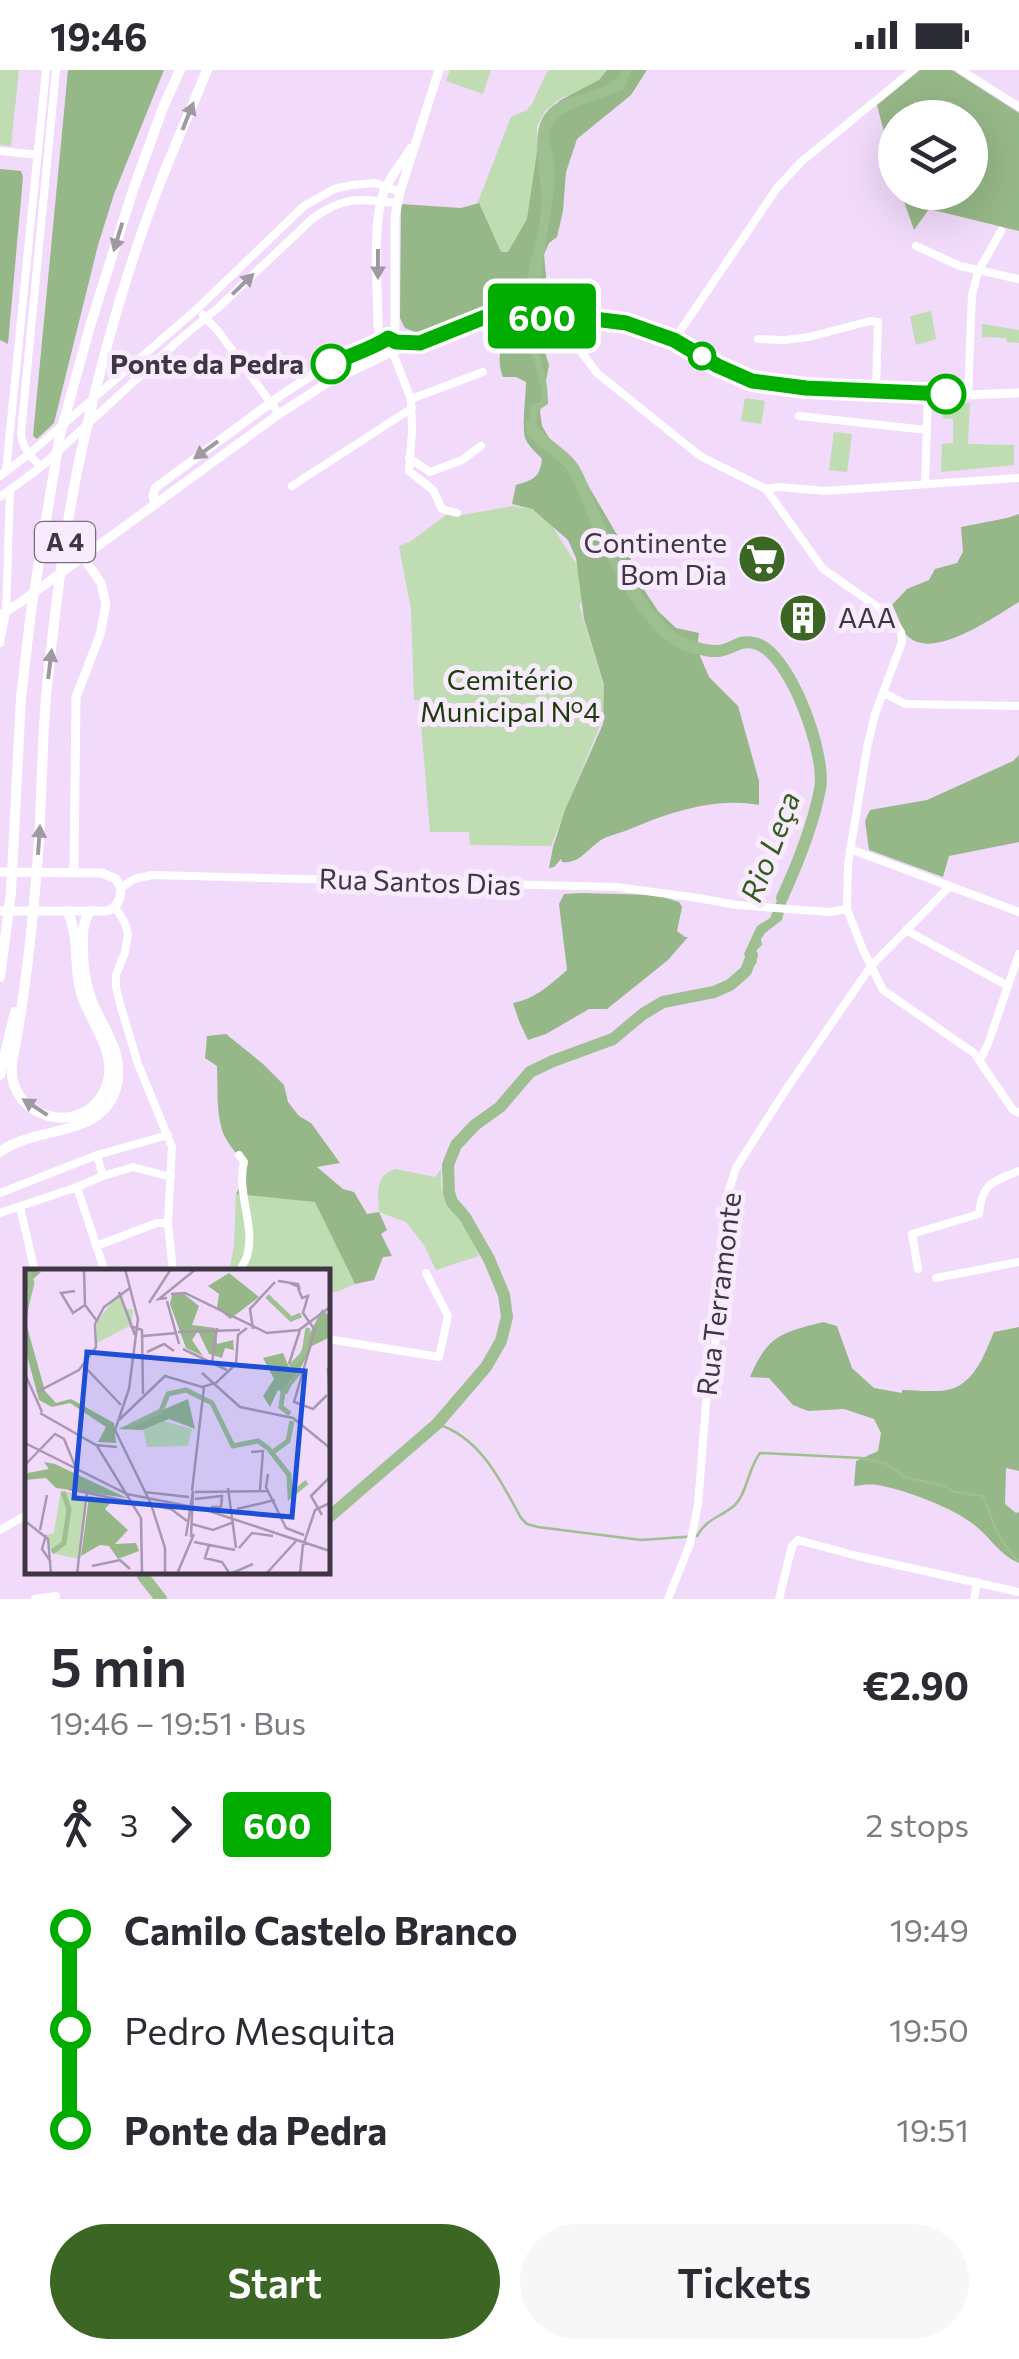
<!DOCTYPE html>
<html lang="en">
<head>
<meta charset="utf-8">
<style>
	body { margin:0; font-family:Commissioner,sans-serif; background:#f7f7f7; color:#2b2b33; height:100vh; display:flex; flex-direction:column; font-size:38px; white-space:nowrap }
	* { box-sizing:border-box; margin:0 }
	p { font-size:32px; color:#7c7c81 }
	.icon { flex:none; width:55px; height:55px; fill:none; stroke:currentColor; stroke-width:2; stroke-linecap:round; stroke-linejoin:round }
	.map { position:relative; height:1529px; overflow:hidden }
	.drawer { display:flex; flex-direction:column; background:#fff; flex:1 }
	.drawer>* { flex:none }
	.badge { padding:0 20px; border-radius:8px; font-size:35px; line-height:65px }
	.controls { position:absolute; left:878px; top:30px; display:grid; gap:20px }
	.controls a { display:grid; place-items:center; width:110px; height:110px; border-radius:50%; background:#fff; box-shadow:0 10px 40px #0002; font-size:50px }
	.map>.badge { position:absolute; translate:-50% -50%; box-shadow:0 0 0 5px #fff }
	.legs { display:flex; align-items:center; gap:15px; height:110px; padding:0 50px; font-size:32px }
	.legs p { margin-inline-start:auto }
	.headline { display:flex; align-items:center; justify-content:space-between; height:170px; padding:0 50px }
	h1 { font-size:55px; font-weight:600; line-height:75px }
	.cta { display:flex; gap:20px; margin-top:auto; padding:20px 50px }
	.cta a { flex:1; height:115px; border-radius:60px; background:#3b6623; color:#fff; font-size:40px; font-weight:600; line-height:115px; text-align:center }
	.cta a+a { background:#f7f7f7; color:#2b2b33 }
	ul { padding:0 50px; list-style:none }
	li { display:flex; align-items:center; gap:35px; height:100px; font-size:38px }
	li i { display:grid; place-items:center; width:15px; height:100%; margin:0 12px; background:currentColor }
	li i::after { content:''; width:25px; height:25px; margin:-12px; border:8px solid; border-radius:50%; background:#fff }
	li p { margin-inline-start:auto }
	li:first-child i { background:linear-gradient(#0000 50%,currentColor 0) }
	li:last-child i { background:linear-gradient(currentColor 50%,#0000 0) }
	.status { display:flex; justify-content:space-between; align-items:center; height:70px; padding:0 50px; background:#fff; direction:ltr }
	.status svg { height:28px; fill:currentColor }
	.map>svg:first-child { display:block }
	.green { fill:#bfdcb2 }
	.forest { fill:#96b787 }
	.water { fill:#9ebf8f }
	.lines { fill:none; stroke-linecap:round; stroke-linejoin:round }
	.stream { stroke:#9ebf8f; stroke-width:2.5 }
	.river { stroke:#9ebf8f; stroke-width:12 }
	.minor { stroke:#fff; stroke-width:8 }
	.major { stroke:#fff; stroke-width:9 }
	.highway { stroke:#fff; stroke-width:10 }
	.oneway { fill:#9f9aa1 }
	.line-1-casing { stroke:#fff; stroke-width:22 }
	.line-1 { stroke:#00ac00; stroke-width:15 }
	.stop-1-dot { fill:#fff; stroke:#00ac00; stroke-width:5 }
	.labels { text-anchor:middle; stroke-width:10; stroke-linejoin:round; paint-order:stroke }
	.shield { fill:#f9ebfe; stroke:#776c7b; stroke-width:2.5 }
	.shield-label { font-size:25px; font-weight:bold; fill:#3f3643 }
	.stop-label { font-size:28px; font-weight:bold; fill:#3f3643; stroke:#f9ebfe; text-anchor:end }
	.poi-label { font-size:28px; fill:#3f3643; stroke:#f9ebfe; text-anchor:end }
	.park-label { font-size:28px; fill:#1c3b08; stroke:#f9ebfe }
	.street-label { font-size:28px; fill:#3f3643; stroke:#f9ebfe }
	.water-label { font-size:30px; font-style:italic; fill:#345d1b; stroke:#f9ebfe }
	.inset-river { fill:none; stroke:#9ebf8f; stroke-width:5 }
	.inset-road { fill:none; stroke:#aa98b1; stroke-width:2.5 }
	.view { fill:#1d4ed8; fill-opacity:0.15; stroke:#1d4ed8; stroke-width:5 }
	.inset-edge { fill:none; stroke:#3f3643; stroke-width:5 }
</style>
</head>
<body>
<div class="status"><b>19:46</b><svg viewBox="0 0 49 12"><path d="M0 12V9h3v3zM5 12V6h3v6zM10 12V3h3v9zM15 12V0h3v12zM26 1h20v11H26zM47 4h2v5h-2z"/></svg></div>
<div class="map">
<svg width="1019" height="1529" viewBox="0 0 1019 1529">
	<rect width="100%" height="100%" fill="#f1dafa"/>
	<!-- green -->
	<path class="green" d="M0,0H19L11,76L0,75Z
		M450,0H491L483,24L446,11Z
		M548,0H619L607,14L561,28L545,41L537,56L538,129L522,239H488L465,248L458,246L476,137L511,47L527,40L532,34Z
		M931,241L936,269L916,275L910,246Z
		M982,254L1019,260V273L1007,272L1006,268L982,267Z
		M745,328L765,331L761,354L741,351Z
		M944,333H970L968,374L1014,375V395L941,402L942,374L953,373V349L943,348Z
		M834,362L852,364L847,402L829,400Z
		M513,436L531,439L552,456L594,522L579,535L609,633L551,776L470,775L469,762H430L419,630H414L411,540L399,476L410,472L446,445H462Z
		M396,1099L435,1107L441,1099V1116L447,1132L471,1167L479,1186L436,1200L424,1175L406,1152L379,1142C378,1123 375,1104 396,1099Z
		M236,1124L315,1131L355,1214L339,1221L328,1223V1202L251,1201L248,1199L230,1196L234,1177Z"/>
	<!-- forest -->
	<path class="forest" d="M68,0H164L114,124L98,175L54,353L37,369L33,366Z
		M607,0H647L631,25L577,69L566,102L563,141L557,167L549,173L544,184L546,206L542,231L530,236L498,235L455,254L420,264L405,258L400,248L401,134L461,138L479,133L501,182H508L527,149L538,75L547,53L559,31L599,10Z
		M920,0H952L1019,43V161L929,139L914,160L901,123L970,122V48H895V105L877,35Z
		M0,99L21,101L23,107L8,274L0,270Z
		M524,260L535,264L541,270L549,295L540,342L542,356L558,383L572,393L585,410L630,487L639,512L658,541L676,558L699,563L697,579L709,607L738,636L759,711V735C715,727 671,742 630,759C621,763 609,765 601,770C587,779 580,794 562,792L561,789L554,797L549,798L553,777L565,740L603,654L604,615L584,549L576,488L568,470L532,439L512,434L516,415C533,410 540,408 542,389C537,383 529,377 526,370C521,361 526,326 526,312L516,307H503C497,293 500,279 504,265Z
		M1019,444V532C995,546 929,595 905,563C902,558 897,543 892,535L907,519L929,510L935,499L957,493L963,482L961,457L1007,448Z
		M1019,685V772L949,786L943,807L869,780L865,751L870,740L927,730L1013,691Z
		M581,823L656,825L679,832L682,837L677,861L685,867H688L668,890L607,939H589L546,964L528,970L519,951L513,933C535,929 551,914 567,900L559,834L564,824Z
		M226,964L263,994L284,1015L288,1032L299,1046L311,1053L340,1093L317,1097L343,1119L354,1122L367,1144L379,1142L387,1160L381,1164L392,1186L383,1187L374,1210L355,1214L315,1132L236,1124C256,1090 231,1086 222,1060C216,1039 218,1017 217,996L205,988L207,966Z
		M823,1252L837,1256L852,1298L874,1318L902,1323V1320C915,1320 939,1323 951,1319C975,1312 985,1283 994,1262L1019,1257V1401L1006,1398L1005,1434L1016,1443L1019,1442V1493C1001,1486 992,1470 978,1458C957,1439 906,1420 878,1415C870,1414 862,1415 854,1416L856,1391L878,1381L881,1363L874,1349L844,1339L808,1341L793,1335L769,1308L750,1307C768,1265 781,1263 823,1252Z"/>
	<!-- water -->
	<path class="water" d="M622,0H631L624,19C602,31 544,38 549,71C549,76 552,81 553,86C555,97 555,108 554,119L534,252C536,280 549,306 548,334L537,341L536,357L541,360L537,371L527,364L531,334L541,332C544,303 525,278 523,250C521,211 539,174 541,136C543,110 529,66 545,44C564,18 607,29 622,0Z
		M784,813L791,814L782,850L765,863L761,869L762,875L754,883L757,892L750,901L745,899L748,891L744,884L757,856L770,848Z"/>
	<g class="lines">
		<!-- stream -->
		<path class="stream" d="M437,1354C480,1367 501,1411 521,1448L527,1454L538,1457L641,1470L697,1466C708,1447 720,1448 735,1435C747,1423 748,1399 760,1383L861,1388L885,1393L905,1407L944,1416L954,1422L983,1426C992,1449 999,1475 1019,1491"/>
		<!-- river -->
		<path class="river" d="M531,356C536,371 563,382 573,398C582,413 588,432 595,448C612,486 640,544 674,569C683,575 707,582 718,581C732,580 739,569 754,573C790,580 827,687 820,719C813,756 798,793 782,828
			M328,1448L437,1354L486,1297L501,1271L507,1247L504,1225L489,1189L465,1147L452,1132L449,1123L448,1095L456,1075L475,1055L500,1037L530,1002L553,991L613,969L643,944L663,932L714,922L730,915L746,901L752,885
			M143,1502V1506L161,1529"/>
		<!-- minor -->
		<path class="minor" d="M961,0L1019,37
			M0,81L38,85
			M916,176L960,196L1019,209
			M203,245L218,261L279,344
			M563,247L567,263L597,303L700,386L766,419L823,499L889,545L901,562L902,572L875,644L867,678L848,794L847,839L863,880L883,920L974,983L1013,1040L1019,1043
			M758,269L785,270L809,267L870,251L878,252L876,321
			M674,270L777,118L801,92L913,0
			M393,283L411,329L412,362L409,401L433,420L442,439L457,443
			M968,325L972,225L978,202L1001,161
			M411,329L483,302
			M799,346L927,360
			M409,388L430,402L462,390L481,376
			M41,397C31,387 22,378 21,363L56,0
			M6,401L46,0
			M0,406L29,384L197,239L304,136L334,119L352,115L375,113L400,122
			M925,414L928,323
			M292,416L412,338
			M766,419L780,417L824,421L1019,408
			M0,427L41,397L179,270L219,237L312,149C345,125 359,129 397,133
			M0,573L6,542L10,422
			M884,623L905,634L1019,636
			M850,779L1019,842
			M121,818L134,809L152,805L616,817L698,828L736,835L829,842L847,839
			M115,837L125,853L128,864L125,882L116,905V917L120,934L138,994L172,1077L168,1153L173,1202
			M906,860L1008,916
			M980,990L988,974L1019,884
			M97,1085L103,1106L133,1097L171,1107
			M239,1085L244,1092C236,1123 256,1156 247,1186C245,1192 242,1196 239,1202
			M77,1117L105,1202
			M0,1123L97,1085L168,1065
			M20,1137L35,1202
			M0,1143L77,1117L103,1106
			M96,1176L157,1153H168
			M918,1199L912,1164L979,1144C982,1113 992,1112 1019,1101
			M936,1208L1019,1192
			M328,1269L439,1287L448,1246L426,1203
			M0,1460L28,1444
			M35,1529L56,1526
			M668,1529L690,1474L698,1435L706,1334L730,1175L729,1120L736,1098L785,1021L871,896L949,817
			M779,1529L792,1476L798,1470L857,1486L1019,1522
			M974,1529L977,1512"/>
		<!-- major -->
		<path class="major" d="M395,270V146L400,122L439,0
			M382,271L378,256C378,219 371,152 385,119C391,106 403,91 411,78
			M156,434L153,427L155,418L284,323L317,302L368,276L381,273L388,268L397,272H417
			M0,545L21,532L279,344L327,313L396,280L416,276L485,247L499,244L586,248L625,253L674,270L736,305L772,315L806,318L968,325L1019,323
			M0,802L102,803L116,809L121,818C121,829 117,838 106,841H0
			M74,802L76,627L100,565L106,534L101,513L83,487"/>
		<!-- highway -->
		<path class="highway" d="M67,841C81,868 72,900 83,929C93,955 117,984 107,1014C88,1072 0,1050 13,987C27,917 34,842 39,770C42,722 42,674 46,627C55,539 65,451 85,365C103,284 126,203 155,126C171,83 190,42 207,0
			M0,907L11,822L21,628L31,541L60,365L90,256L133,120L164,35L180,0
			M0,1005L15,942
			M0,1082C35,1055 102,1069 116,1018C125,988 107,964 95,938C86,919 83,899 83,878C83,863 82,854 90,841"/>
	</g>
	<!-- one-way arrows -->
	<defs><path id="oneway-solid" d="M-6-.8H1V-3.2L6.5 0L1 3.2V.8H-6Z" transform="scale(2.5)"/></defs>
	<g class="oneway">
		<use href="#oneway-solid" transform="translate(188 46) rotate(-68)"/>
		<use href="#oneway-solid" transform="translate(118 167) rotate(107)"/>
		<use href="#oneway-solid" transform="translate(378 194) rotate(90)"/>
		<use href="#oneway-solid" transform="translate(243 214) rotate(-44)"/>
		<use href="#oneway-solid" transform="translate(206 380) rotate(144)"/>
		<use href="#oneway-solid" transform="translate(50 594) rotate(-83)"/>
		<use href="#oneway-solid" transform="translate(39 770) rotate(-86)"/>
		<use href="#oneway-solid" transform="translate(35 1037) rotate(-147)"/>
	</g>
	<g class="lines">
		<!-- line-1 casing -->
		<g class="line-1-casing">
			<path id="line-1" d="M331,294C346,287 378,276 388,268L396,272L420,273L485,247L499,244L586,248L626,253L657,264L674,270L718,296L752,311L806,318L946,324"/>
		</g>
		<!-- line-1 -->
		<use href="#line-1" class="line-1"/>
	</g>
	<!-- icons -->
	<defs>
		<g id="supermarket-disc" transform="scale(2.5)"><circle r="9.5" fill="#3b6623" stroke="#f9ebfe"/><path d="M-6-5.5h2.5l.6 2H6L4.5 2H-2.5L-4.4-4H-6ZM-1.5 3.2a1.3 1.3 0 1 0 .1 0ZM3 3.2a1.3 1.3 0 1 0 .1 0Z" fill="#fff"/></g>
		<g id="building-disc" transform="scale(2.5)"><circle r="9.5" fill="#3b6623" stroke="#f9ebfe"/><path d="M-4-6H4V6H1V3H-1V6H-4ZM-2.5-4.3h1.7v1.8h-1.7ZM.8-4.3h1.7v1.8H.8ZM-2.5-1h1.7V.8h-1.7ZM.8-1h1.7V.8H.8Z" fill="#fff"/></g>
	</defs>
	<g fill-rule="evenodd">
		<use href="#supermarket-disc" x="762" y="489"/>
		<use href="#building-disc" x="803" y="548"/>
	</g>
	<!-- markers -->
	<g class="stop-1-dot">
		<circle cx="702" cy="286" r="12"/>
		<circle cx="331" cy="294" r="18"/>
		<circle cx="946" cy="324" r="18"/>
	</g>
	<g class="labels">
		<!-- shield labels -->
		<rect class="shield" x="35" y="452" width="60" height="40" rx="8"/>
		<g class="shield-label">
			<text x="65" y="481">A 4</text>
		</g>
		<!-- stop labels -->
		<g class="stop-label">
			<text x="304" y="304">Ponte da Pedra</text>
		</g>
		<!-- poi labels -->
		<g class="poi-label">
			<text x="727" y="483">Continente<tspan x="727" dy="32">Bom Dia</tspan></text>
			<text x="838" y="558" text-anchor="start">AAA</text>
		</g>
		<!-- park labels -->
		<g class="park-label">
			<text x="510" y="620">Cemitério<tspan x="510" dy="32">Municipal Nº4</tspan></text>
		</g>
		<!-- street labels -->
		<g class="street-label">
			<text transform="translate(420 812) rotate(2)" y="10">Rua Santos Dias</text>
			<text transform="translate(719 1224) rotate(-83)" y="10">Rua Terramonte</text>
		</g>
		<!-- water labels -->
		<g class="water-label">
			<text transform="translate(771 777) rotate(-69)" y="10">Rio Leça</text>
		</g>
	</g>
	<!-- overview -->
	<g transform="translate(25 1199)">
		<rect width="305" height="305" fill="#f1dafa"/>
		<path d="M95,22L98,39L108,41L106,56L72,74V53ZM131,150L167,160L163,177L122,178L118,159ZM36,221L60,228L54,290L27,284L22,266L29,264Z" fill="#bfdcb2"/>
		<path d="M0,0L16,3L8,10L1,54L20,122L31,134L46,130L89,154L91,174L73,173L81,158L45,134L27,138L14,131L0,79ZM204,4L234,28L205,50L192,39L194,25L183,17ZM159,25L174,37L167,56L190,59L192,75L208,71L209,81L200,79L197,89L184,85L173,62L167,71L178,87L161,79L145,35L147,26ZM297,40L305,48V68L287,77L262,125L253,121L245,138L238,127L249,110L238,89L258,84L266,103ZM163,130L170,160L144,150L117,161L93,160ZM19,193L30,195L102,229L31,219L21,209L0,211L3,204L24,200ZM64,227L88,231L80,240L103,261L90,275L111,274L114,282L93,290L84,277L75,276L56,287Z" fill="#96b787"/>
		<path class="inset-river" d="M242,27L266,50L276,46M0,42L7,14L2,0M265,145L256,138L258,123L275,102L267,96L279,84L283,59M105,157L136,142L143,125L161,121L187,134L208,177L233,172L243,179L264,206L265,227L282,213M248,183L263,172L267,152M27,283L39,274L44,240L38,223"/>
		<path class="inset-road" d="M59,0L60,36L72,52M100,0L113,50L104,120L90,161L126,235L140,279V305M253,12H254L273,15L274,18L265,14M273,19L277,29L283,27L278,44L290,61L269,133L288,140L302,126M50,22L36,24L48,44L60,36M94,23L110,66M146,25L160,24L242,64L274,61L305,38M142,29L134,30L171,0M142,32L154,75M124,34L146,0M105,57L117,61L118,125M228,60L225,40L250,13M153,63L215,61M118,67L152,64M158,80L202,101M122,83L139,75L149,82M187,94L192,59M264,95L275,61M58,96L96,136M303,99L305,137M177,104L215,138L268,149L305,179M0,105L17,143M12,123L54,101L71,78L70,55L79,38L105,19M15,144L71,176L92,178M94,151L140,107L177,118L191,114L211,95L213,66L222,59M0,174L102,225L178,240L305,282M72,177L116,249L117,305M226,183L238,182L235,221M0,196L30,165L39,170L51,199M243,205L241,218L261,259L279,266M203,219L211,279M44,220L106,233M167,222L179,118M119,223L164,228M170,223L242,222M170,230L197,227L196,238H186M109,233L146,240L162,252M212,240L250,231M297,246L286,227L305,208M0,252L23,270L26,305M167,255L188,261L209,253M15,261L22,226M21,266L17,280L26,293M161,267L168,222L166,268M169,273L210,281M184,276L180,289L197,293L205,305L228,295M278,277L290,241L305,234M214,279L227,264L248,267M67,297L95,291L105,300M52,305L62,223M152,305L169,265M241,305L271,272M275,305L278,275"/>
		<path class="view" d="M62,83L280,102L267,248L49,229Z"/>
		<rect width="305" height="305" class="inset-edge"/>
	</g>
</svg>
<div class="controls">
<a><svg class="icon" aria-label="layers" viewBox="0 0 24 24"><path d="M12 4l9 5-9 5-9-5zM3 14l9 5 9-5"/></svg></a>
</div>
<b class="badge" style="left:542px;top:246px;background:#00ac00;color:#fff">600</b>
</div>
<section class="drawer">
<div class="headline"><div><h1>5 min</h1><p>19:46 – 19:51 · Bus</p></div><b>€2.90</b></div>
<div class="legs"><svg class="icon" aria-label="walk" viewBox="0 0 24 24"><circle cx="13" cy="4" r="2"/><path d="M13 8l-2 6 4 7M11 14l-3 7M7 12l3-4h3l4 4"/></svg>3<svg class="icon" aria-label="forward" viewBox="0 0 24 24"><path d="M9 5l7 7-7 7"/></svg><b class="badge" style="background:#00ac00;color:#fff">600</b><p>2 stops</p></div>
<ul>
<li><i style="color:#00ac00"></i><b>Camilo Castelo Branco</b><p>19:49</p></li>
<li><i style="color:#00ac00"></i><span>Pedro Mesquita</span><p>19:50</p></li>
<li><i style="color:#00ac00"></i><b>Ponte da Pedra</b><p>19:51</p></li>
</ul>
<div class="cta"><a>Start</a><a>Tickets</a></div>
</section>
</body>
</html>
